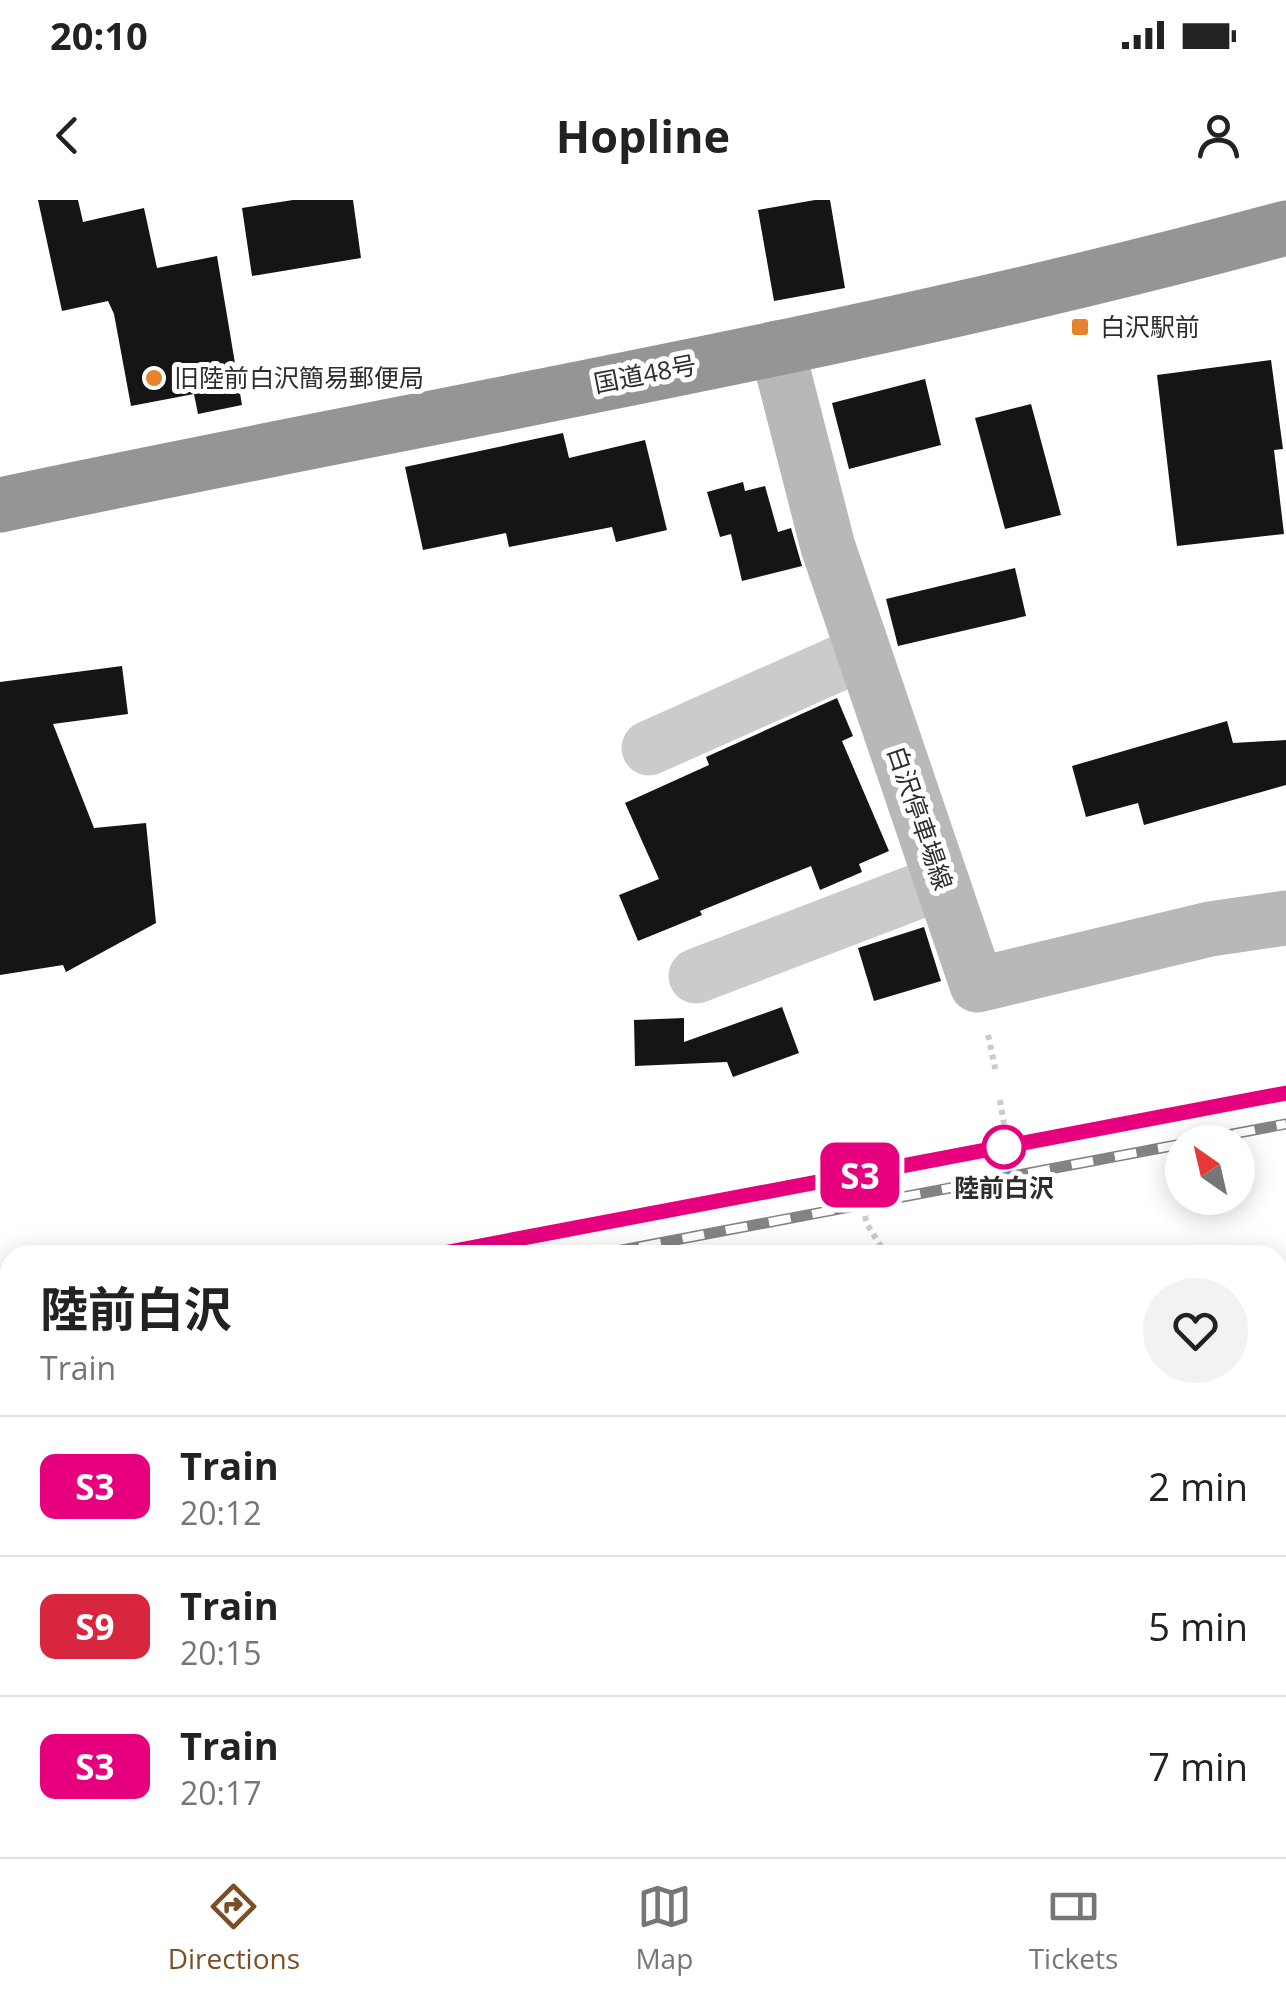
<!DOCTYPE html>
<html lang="en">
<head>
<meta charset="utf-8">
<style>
	body { margin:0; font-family:"Open Sans","Noto Sans JP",sans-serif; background:#f2f2f2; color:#222; height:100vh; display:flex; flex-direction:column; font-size:38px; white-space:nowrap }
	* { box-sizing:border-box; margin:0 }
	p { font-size:32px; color:#767676 }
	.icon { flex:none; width:55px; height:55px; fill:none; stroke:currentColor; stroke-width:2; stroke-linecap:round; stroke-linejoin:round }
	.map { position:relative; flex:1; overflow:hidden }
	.panel { position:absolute; left:0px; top:1045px; width:1288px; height:612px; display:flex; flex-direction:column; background:#fff; border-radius:30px 30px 0 0; box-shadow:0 5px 25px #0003 }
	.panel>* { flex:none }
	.badge { padding:0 20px; border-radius:15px; font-size:35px; line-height:65px }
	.needle { width:65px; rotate:326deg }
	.tools { position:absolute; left:1165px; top:925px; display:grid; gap:20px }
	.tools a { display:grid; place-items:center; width:90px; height:90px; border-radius:50%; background:#fff; box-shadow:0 5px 25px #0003; font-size:50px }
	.map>.badge { position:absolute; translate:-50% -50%; box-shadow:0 0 0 5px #fff }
	.round { display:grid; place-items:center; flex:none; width:105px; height:105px; border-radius:52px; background:#f2f2f2 }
	.head { display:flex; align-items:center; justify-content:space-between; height:170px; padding:0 40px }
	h1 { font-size:48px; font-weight:700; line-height:75px }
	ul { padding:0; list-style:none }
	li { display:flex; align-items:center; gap:30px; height:140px; padding:0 40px; border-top:2px solid #e0e0e0 }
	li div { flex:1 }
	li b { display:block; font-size:38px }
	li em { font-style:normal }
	li .badge { min-width:110px; font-weight:700; text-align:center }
	.status { display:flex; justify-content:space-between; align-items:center; height:70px; padding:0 50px; background:#fff; direction:ltr }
	.status svg { height:28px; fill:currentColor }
	header { display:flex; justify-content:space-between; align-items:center; height:130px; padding:0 40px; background:#fff; font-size:45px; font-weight:700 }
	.dock { display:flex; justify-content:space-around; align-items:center; height:140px; border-top:2px solid #e0e0e0; background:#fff; font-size:28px; color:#767676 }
	.dock a { display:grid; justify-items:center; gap:5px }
	.dock .selected { color:#7b4e27 }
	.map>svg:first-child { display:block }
	.building { fill:#151515 }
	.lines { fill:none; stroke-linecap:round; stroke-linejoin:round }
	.path { stroke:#cbcbcb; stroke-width:6; stroke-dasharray:5 5; stroke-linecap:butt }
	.street { stroke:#cbcbcb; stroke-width:55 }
	.secondary { stroke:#b8b8b8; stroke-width:55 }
	.highway { stroke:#959595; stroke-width:55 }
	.rail-casing { stroke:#838383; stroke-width:11 }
	.rail { stroke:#fff; stroke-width:8; stroke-dasharray:22; stroke-linecap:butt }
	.line-casing { stroke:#fff; stroke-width:22 }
	.line { stroke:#e6007e; stroke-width:15 }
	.poi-dot { fill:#e8832d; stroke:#fff; stroke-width:4 }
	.stop-dot { fill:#fff; stroke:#e6007e; stroke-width:5 }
	.labels { text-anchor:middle; stroke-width:10; stroke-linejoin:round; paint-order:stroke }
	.poi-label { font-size:25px; fill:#2e2e2e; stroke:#fff; text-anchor:start }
	.street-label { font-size:25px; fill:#2e2e2e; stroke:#fff }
	.stop-label { font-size:25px; font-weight:bold; fill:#2e2e2e; stroke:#fff }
</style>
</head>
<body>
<div class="status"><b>20:10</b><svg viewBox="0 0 49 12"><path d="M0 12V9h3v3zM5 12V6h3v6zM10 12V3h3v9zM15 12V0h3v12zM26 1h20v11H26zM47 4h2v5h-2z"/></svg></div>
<header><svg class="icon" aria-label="back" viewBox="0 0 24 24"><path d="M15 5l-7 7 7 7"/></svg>Hopline<svg class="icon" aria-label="person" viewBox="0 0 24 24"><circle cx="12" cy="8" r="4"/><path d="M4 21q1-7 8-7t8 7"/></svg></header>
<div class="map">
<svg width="1286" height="1657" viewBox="0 0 1286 1657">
	<rect width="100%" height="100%" fill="#fff"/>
	<!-- building -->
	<path class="building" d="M38,0H78L83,22L144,8L157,68L217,56L242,205L198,214L194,194L131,206L114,114L108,101L62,111Z
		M293,0H353L361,58L252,76L242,8Z
		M815,0H830L845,88L774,101L758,10Z
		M1271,160L1283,249L1274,250L1284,334L1177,346L1157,175Z
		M925,179L941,245L849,269L832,203Z
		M1031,204L1061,315L1005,329L975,218Z
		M563,233L569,258L645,240L667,330L616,342L612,327L509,347L506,333L423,350L405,267Z
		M743,282L745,291L765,286L778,332L791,328L802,366L742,381L731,334L720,337L707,292Z
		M1015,368L1026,416L898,446L886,399Z
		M122,466L128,514L53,524L94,628L146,623L156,723L66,772L63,765L0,775V482Z
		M837,498L853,536L842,541L889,651L859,664L862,672L820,690L811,666L700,711L702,715L638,741L619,695L659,679L625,603L709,565L706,557Z
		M1227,521L1233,543L1286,540V585L1144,625L1138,603L1086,617L1072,566Z
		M924,727L941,781L874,801L858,748Z
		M782,807L799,853L733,877L727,862L635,866L634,820L684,818V842Z"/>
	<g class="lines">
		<!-- path -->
		<path class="path" d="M988,835L996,872
			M1000,900L1004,924
			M850,958L867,1024L885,1053L898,1055
			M1186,1657L1189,1648"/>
		<!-- street -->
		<path class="street" d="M649,548L862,453
			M696,776L942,682"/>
		<!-- secondary -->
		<path class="secondary" d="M777,148L828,347L977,785L1210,729L1286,718"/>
		<!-- highway -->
		<path class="highway" d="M0,305C429,214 863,143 1286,28"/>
		<!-- rail casing -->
		<g class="rail-casing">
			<path id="rail" d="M1190,942L1286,924
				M433,1055L1286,893
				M596,1055L1182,944
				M0,1139L10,1137"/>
		</g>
		<!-- rail -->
		<use href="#rail" class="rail"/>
	</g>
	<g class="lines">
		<!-- line casing -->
		<g class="line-casing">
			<path id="line" d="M433,1055L1286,893"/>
		</g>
		<!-- line -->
		<use href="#line" class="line"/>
	</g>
	<!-- markers -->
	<g class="poi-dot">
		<rect x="1070" y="117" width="20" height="20" rx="5"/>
		<circle cx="154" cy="178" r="10"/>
	</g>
	<circle class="stop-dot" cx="1004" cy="947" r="20"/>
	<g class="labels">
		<!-- poi labels -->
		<g class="poi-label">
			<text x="1100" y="136">白沢駅前</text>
			<text x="174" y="187">旧陸前白沢簡易郵便局</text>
		</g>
		<!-- street labels -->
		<g class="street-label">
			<text transform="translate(645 174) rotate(-11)" y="9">国道48号</text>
			<text transform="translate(920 618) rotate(71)" y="9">白沢停車場線</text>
		</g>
		<!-- stop labels -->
		<g class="stop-label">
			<text x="1004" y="997">陸前白沢</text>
		</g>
	</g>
</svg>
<div class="tools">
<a><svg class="needle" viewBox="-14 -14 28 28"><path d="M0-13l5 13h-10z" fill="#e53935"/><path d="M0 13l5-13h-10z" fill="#767676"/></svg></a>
</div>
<b class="badge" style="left:860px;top:975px;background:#e6007e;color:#fff">S3</b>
<section class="panel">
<div class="head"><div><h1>陸前白沢</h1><p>Train</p></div><a class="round"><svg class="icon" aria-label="heart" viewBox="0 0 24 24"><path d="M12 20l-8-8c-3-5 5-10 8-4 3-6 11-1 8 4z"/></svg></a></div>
<ul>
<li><span class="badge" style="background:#e6007e;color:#fff">S3</span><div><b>Train</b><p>20:12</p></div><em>2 min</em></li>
<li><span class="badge" style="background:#d7263d;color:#fff">S9</span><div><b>Train</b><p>20:15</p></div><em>5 min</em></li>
<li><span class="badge" style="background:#e6007e;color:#fff">S3</span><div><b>Train</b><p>20:17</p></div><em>7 min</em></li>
</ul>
</section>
</div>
<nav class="dock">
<a class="selected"><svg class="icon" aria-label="directions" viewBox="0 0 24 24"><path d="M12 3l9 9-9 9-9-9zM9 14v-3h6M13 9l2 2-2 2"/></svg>Directions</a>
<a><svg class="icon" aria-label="map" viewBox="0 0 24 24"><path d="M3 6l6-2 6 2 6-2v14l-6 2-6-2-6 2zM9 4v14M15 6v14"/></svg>Map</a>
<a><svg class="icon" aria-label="tickets" viewBox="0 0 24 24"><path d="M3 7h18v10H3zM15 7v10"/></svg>Tickets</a>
</nav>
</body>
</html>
